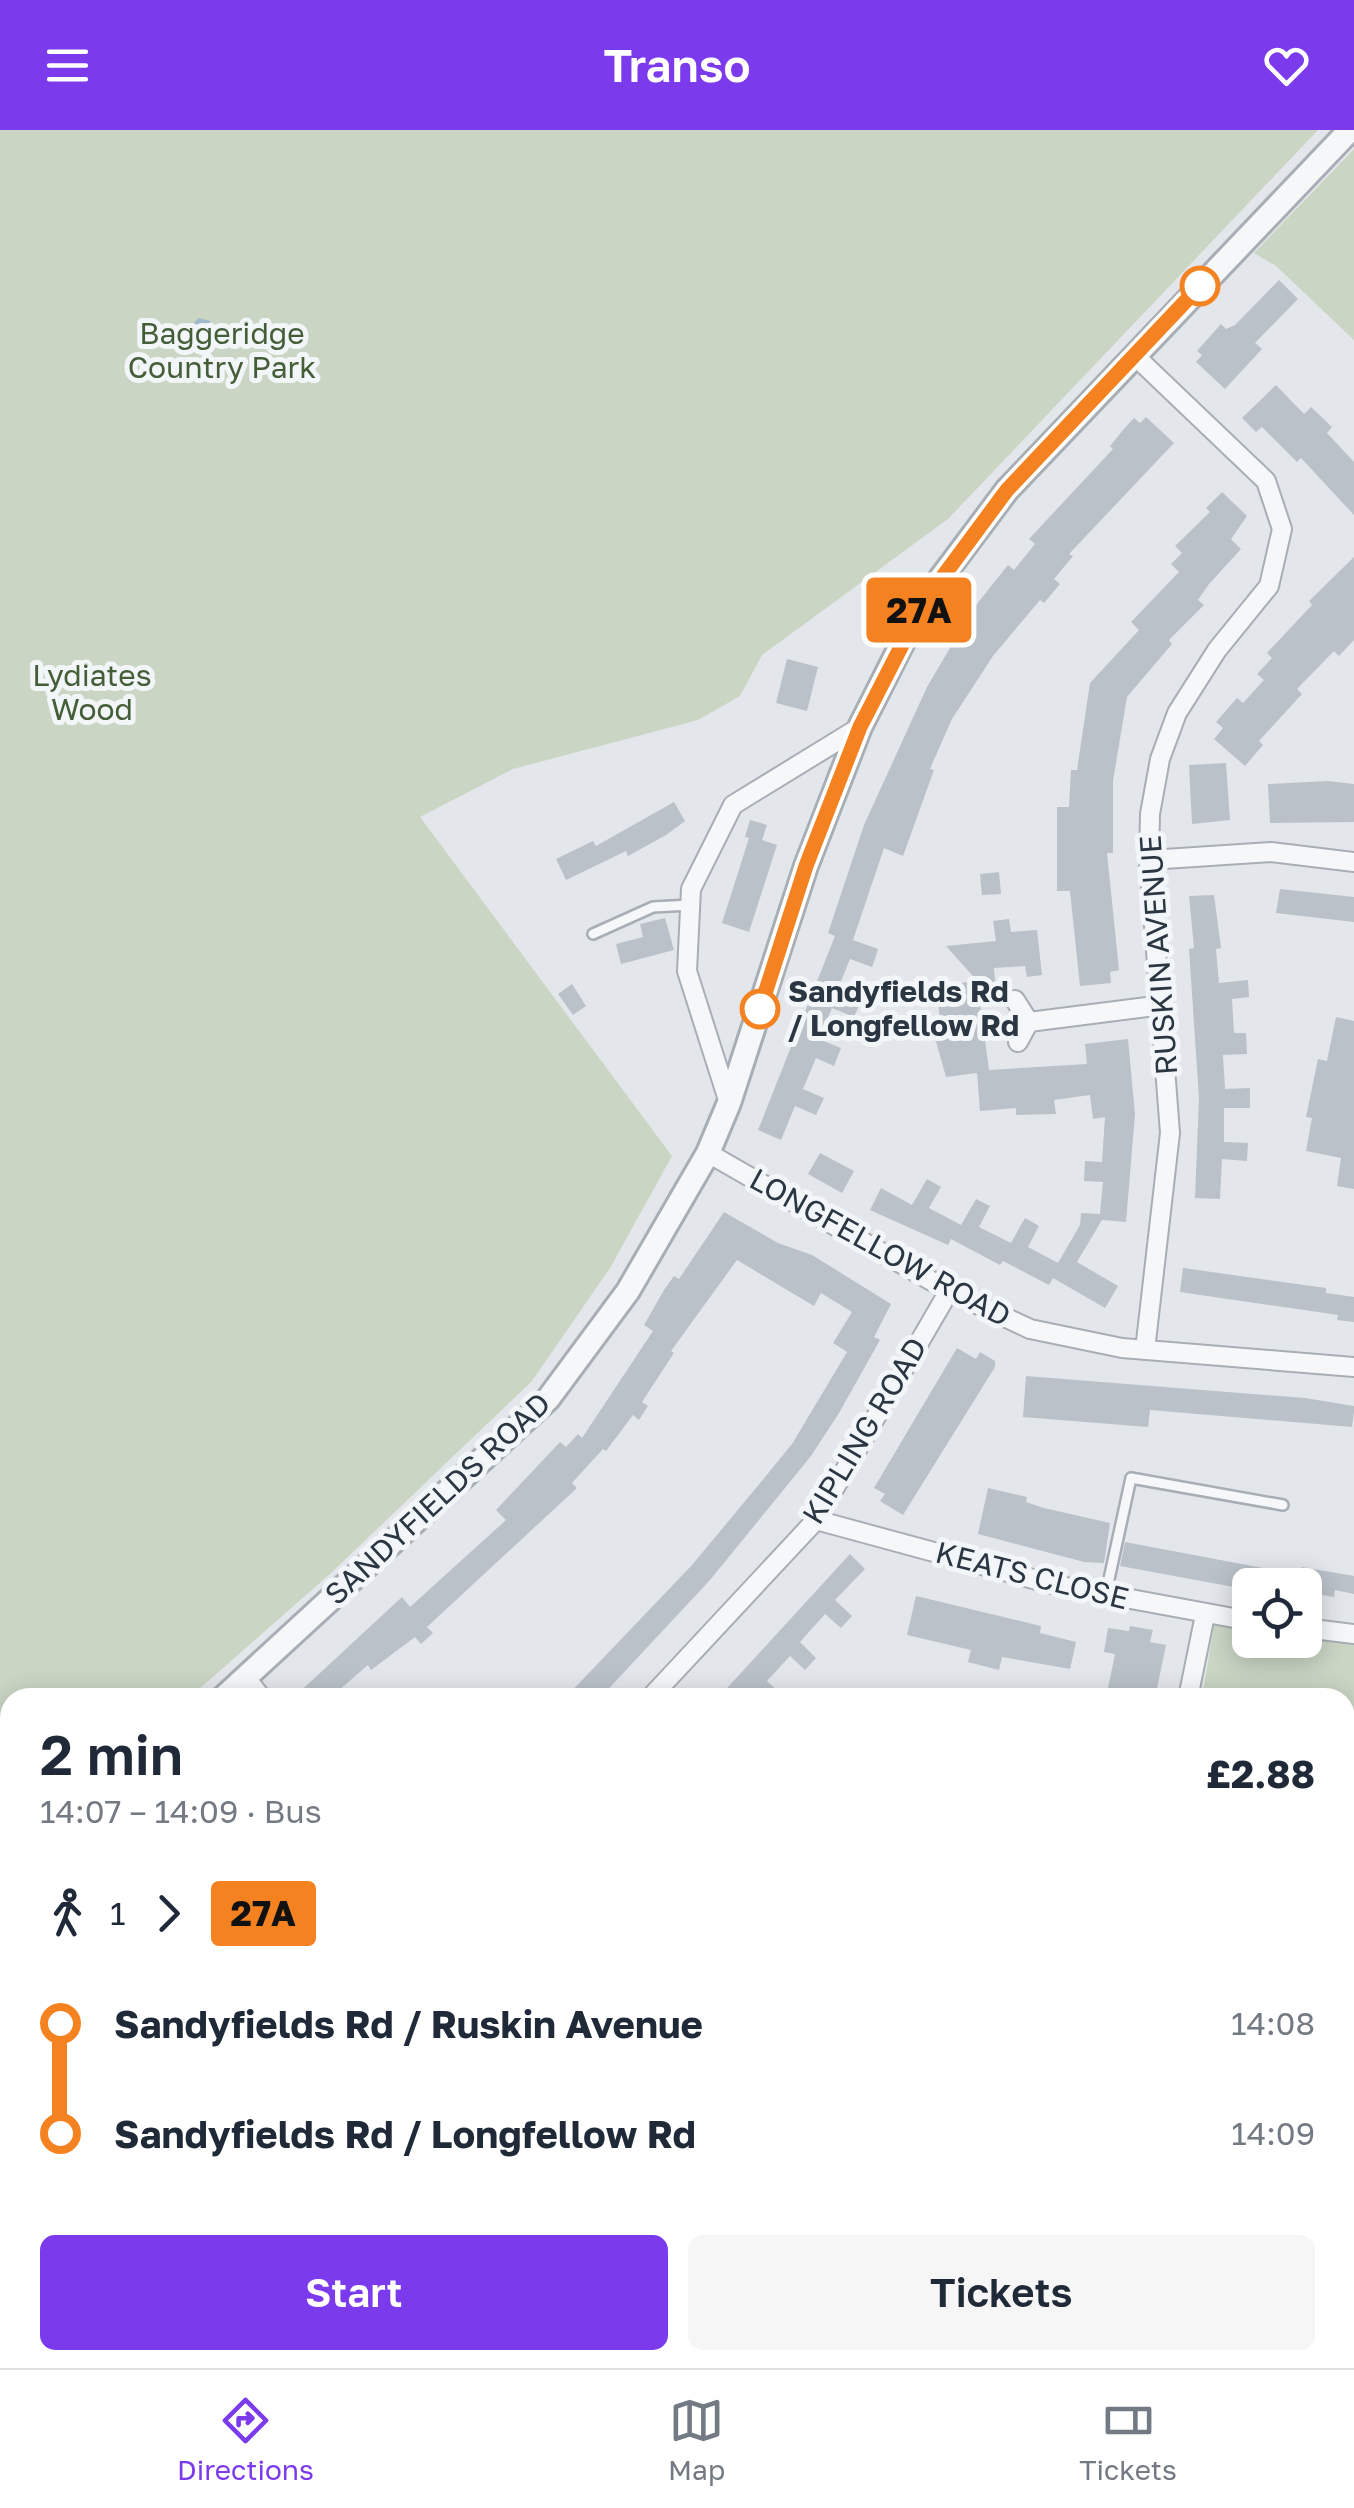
<!DOCTYPE html>
<html lang="en">
<head>
<meta charset="utf-8">
<style>
	body { margin:0; font-family:"Golos Text",sans-serif; background:#f6f6f7; color:#1f2937; height:100vh; display:flex; flex-direction:column; font-size:38px; white-space:nowrap }
	* { box-sizing:border-box; margin:0 }
	p { font-size:32px; color:#747a83 }
	.icon { flex:none; width:55px; height:55px; fill:none; stroke:currentColor; stroke-width:2; stroke-linecap:round; stroke-linejoin:round }
	.map { position:relative; flex:1; overflow:hidden }
	.side { position:absolute; left:0px; top:1558px; width:1355px; height:682px; display:flex; flex-direction:column; background:#fff; border-radius:30px 30px 0 0; box-shadow:0 5px 25px #0003 }
	.side>* { flex:none }
	.badge { padding:0 20px; border-radius:8px; font-size:35px; line-height:65px }
	.controls { position:absolute; left:1232px; top:1438px; display:grid; gap:20px }
	.controls a { display:grid; place-items:center; width:90px; height:90px; border-radius:15px; background:#fff; box-shadow:0 5px 25px #0003; font-size:50px }
	.map>.badge { position:absolute; translate:-50% -50%; box-shadow:0 0 0 5px #fff }
	.legs { display:flex; align-items:center; gap:15px; height:110px; padding:0 40px; font-size:32px }
	.legs p { margin-inline-start:auto }
	.overview { display:flex; align-items:center; justify-content:space-between; height:170px; padding:0 40px }
	h1 { font-size:55px; font-weight:600; line-height:75px }
	.primary-button { display:flex; gap:20px; margin-top:auto; padding:20px 40px }
	.primary-button a { flex:1; height:115px; border-radius:15px; background:#7c3aed; color:#fff; font-size:40px; font-weight:600; line-height:115px; text-align:center }
	.primary-button a+a { background:#f6f6f7; color:#1f2937 }
	ul { padding:0 40px; list-style:none }
	li { display:flex; align-items:center; gap:35px; height:110px; font-size:38px }
	li i { display:grid; place-items:center; width:15px; height:100%; margin:0 12px; background:currentColor }
	li i::after { content:''; width:25px; height:25px; margin:-12px; border:8px solid; border-radius:50%; background:#fff }
	li p { margin-inline-start:auto }
	li:first-child i { background:linear-gradient(#0000 50%,currentColor 0) }
	li:last-child i { background:linear-gradient(currentColor 50%,#0000 0) }
	header { display:flex; justify-content:space-between; align-items:center; height:130px; padding:0 40px; background:#7c3aed; color:#fff; font-size:45px; font-weight:600 }
	.dock { display:flex; justify-content:space-around; align-items:center; height:140px; border-top:2px solid #e0e1e3; background:#fff; font-size:28px; color:#747a83 }
	.dock a { display:grid; justify-items:center; gap:5px }
	.dock .selected { color:#7c3aed }
	.map>svg:first-child { display:block }
	.green { fill:#cad5c4 }
	.water { fill:#9fb9ca }
	.building { fill:#bac1c8 }
	.lines { fill:none; stroke-linecap:round; stroke-linejoin:round }
	.service-casing { stroke:#a8aeb5; stroke-width:14 }
	.minor-casing { stroke:#a8aeb5; stroke-width:22 }
	.tertiary-casing { stroke:#a8aeb5; stroke-width:28 }
	.service { stroke:#f6f7f9; stroke-width:9 }
	.minor { stroke:#f6f7f9; stroke-width:18 }
	.tertiary { stroke:#f6f7f9; stroke-width:22 }
	.line-1-casing { stroke:#fff; stroke-width:22 }
	.line-1 { stroke:#f58220; stroke-width:15 }
	.stop-1-dot { fill:#fff; stroke:#f58220; stroke-width:5 }
	.labels { text-anchor:middle; stroke-width:10; stroke-linejoin:round; paint-order:stroke }
	.park-label { font-size:30px; fill:#445e38; stroke:#f3f6f8 }
	.street-label { font-size:30px; fill:#2b3643; stroke:#f3f6f8 }
	.stop-label { font-size:30px; font-weight:bold; fill:#2b3643; stroke:#f3f6f8; text-anchor:start }
</style>
</head>
<body>
<header><svg class="icon" aria-label="menu" viewBox="0 0 24 24"><path d="M4 6h16M4 12h16M4 18h16"/></svg>Transo<svg class="icon" aria-label="heart" viewBox="0 0 24 24"><path d="M12 20l-8-8c-3-5 5-10 8-4 3-6 11-1 8 4z"/></svg></header>
<div class="map">
<svg width="1354" height="2238" viewBox="0 0 1354 2238">
	<rect width="100%" height="100%" fill="#e3e7eb"/>
	<!-- green -->
	<path class="green" d="M0,0H1318L948,389L762,525L740,566L698,590L513,639L420,687L672,1026L610,1138L532,1251L330,1444L190,1567L10,1568V1721L0,1729Z
		M1354,19V210L1276,136L1254,123Z
		M1214,1495L1250,1498V1510H1305V1503L1354,1507V1796L1345,1785V1568H1202Z"/>
	<!-- water -->
	<path class="water" d="M199,188L210,191L209,205L193,217L185,214L184,201Z"/>
	<!-- building -->
	<path class="building" d="M1279,150L1298,169L1255,213L1262,219L1225,259L1196,232L1202,225L1197,221L1221,194L1226,199L1235,195Z
		M1276,255L1304,284L1311,277L1332,297L1327,303L1354,332V385L1301,328L1297,332L1262,297L1256,302L1242,288Z
		M1146,287L1174,313L1069,424L1073,426L1054,449L1060,454L1044,473L1040,470L993,526L952,589L930,639L934,640L903,726L884,718L853,810L878,819L875,829L872,837L850,829L837,861L861,871L854,887L832,878L819,909L841,918L834,936L816,928L803,959L824,968L816,985L795,976L781,1010L758,1000L835,806L828,803L864,695L927,557L960,501L957,499L1008,435L1014,440L1035,414L1029,409L1113,319L1110,316L1123,300L1134,288L1140,293Z
		M1222,362L1247,386L1231,409L1241,419L1209,454L1198,470L1204,475L1169,510L1172,514L1127,567L1113,651V723H1107L1119,840L1110,842L1111,853L1080,856L1070,761H1057V677H1069L1071,640H1077L1090,553L1139,500L1131,492L1179,442L1171,434L1182,423L1175,416L1210,382L1206,378Z
		M1354,427V510L1339,526L1334,521L1297,559L1302,564L1259,611L1263,615L1245,636L1214,609L1223,598L1216,592L1237,568L1243,573L1264,550L1257,544L1272,528L1267,523L1312,475L1309,471Z
		M787,529L818,537L807,581L776,573Z
		M1226,633L1230,690L1192,694L1189,635Z
		M1328,651L1354,654V692L1270,693L1268,654Z
		M674,672L685,691L666,705L628,726L626,721L566,750L556,729L593,711L596,716Z
		M750,690L767,695L762,710L777,715L749,802L722,793L749,708L745,707Z
		M999,742L1001,764L982,765L980,744Z
		M1280,759L1354,767V792L1276,783Z
		M1214,765L1221,818L1216,819L1219,853L1248,850L1249,867L1232,869L1234,903H1246L1247,924L1223,925L1225,959L1250,958V978H1224V1012L1248,1013L1247,1031L1222,1029L1220,1069L1195,1068L1199,968L1189,819L1194,818L1189,766Z
		M665,788L674,820L621,834L616,814L643,807L640,794Z
		M1009,789L1011,802L1037,800L1042,845L1027,847L1025,836L994,838L995,852L980,854L946,816L996,811L993,791Z
		M977,851L989,940L1087,934L1085,914L1128,909L1135,984L1126,1092L1102,1090L1077,1132L1118,1156L1105,1178L1053,1148L1049,1155L1003,1131L1000,1135L951,1109L948,1115L870,1080L881,1058L912,1075L927,1049L941,1057L929,1078L961,1095L976,1069L990,1076L979,1097L1011,1113L1025,1088L1039,1096L1028,1117L1058,1133L1080,1095L1081,1083L1100,1084L1103,1052L1084,1051L1085,1031L1102,1032L1105,987L1093,989L1090,965L1054,970L1056,984L1016,985V978L980,981L977,943L946,947L935,908L942,907L936,856Z
		M572,854L586,876L573,885L558,864Z
		M1336,887L1354,891V1059L1337,1056L1341,1028L1306,1021L1312,988L1306,987L1318,929L1327,931Z
		M820,1023L854,1041L842,1063L808,1044Z
		M724,1082L778,1113L812,1125L891,1174L874,1207L880,1210L839,1283L811,1326L710,1450L600,1568H565L692,1435L761,1352L792,1314L847,1222L833,1213L852,1182L821,1163L814,1176L737,1130L671,1221L674,1223L642,1272L648,1276L639,1290L633,1285L606,1321L603,1319L572,1353L577,1358L427,1497L433,1503L421,1514L415,1507L371,1540L368,1535L330,1568H293L402,1467L410,1477L506,1390L496,1380L560,1312L566,1317L578,1304L582,1308L653,1201L644,1195L664,1160L674,1146L679,1149Z
		M1183,1138L1326,1158V1163L1354,1167V1192L1337,1190L1338,1185L1180,1162Z
		M957,1218L976,1229L980,1222L995,1231V1237L903,1385L880,1371L885,1364L874,1358Z
		M1026,1246L1305,1268L1354,1276V1281L1352,1297L1150,1280L1148,1297L1023,1287Z
		M988,1358L1027,1367L1026,1372L1044,1378L1110,1393L1104,1433L1084,1432L978,1404Z
		M1125,1412L1300,1445L1302,1437L1354,1446V1464L1335,1460L1334,1467L1305,1462V1455H1250V1460L1120,1436Z
		M850,1424L865,1439L835,1470L852,1486L841,1498L825,1484L800,1512L816,1528L805,1540L790,1526L767,1551L785,1568H718Z
		M916,1466L1041,1496L1040,1503L1076,1512L1070,1539L1002,1527L999,1540L968,1532L971,1520L907,1505Z
		M1130,1496L1153,1500L1150,1512L1166,1515L1155,1568H1106L1115,1524L1104,1522L1108,1498L1129,1501Z"/>
	<g class="lines">
		<!-- service casing -->
		<g class="service-casing">
			<path id="service" d="M593,804L653,777L690,775
				M1106,1463L1131,1348L1283,1375
				M537,2238L542,2230"/>
		</g>
		<!-- minor casing -->
		<g class="minor-casing">
			<path id="minor" d="M1134,225L1266,351L1282,399L1269,456L1217,520L1177,583L1160,629L1150,684L1149,730L1170,1003L1145,1220
				M1149,730L1271,722L1354,732
				M1015,870L1029,892L1018,912
				M1029,892L1163,875
				M729,973L687,841L691,759L733,675L860,597
				M708,1023L949,1161L1030,1199L1122,1218L1354,1237
				M816,1390L1055,1455L1250,1491
				M1305,1498L1354,1504
				M246,1548L262,1568
				M650,1568L816,1390L949,1161
				M1188,1568L1205,1485
				M0,2117L10,2188
				M1345,2143H1354
				M788,2238L794,2230
				M1238,2238L1240,2230"/>
		</g>
		<!-- tertiary casing -->
		<g class="tertiary-casing">
			<path id="tertiary" d="M223,1568L548,1269L628,1161L708,1023L729,973L806,736L860,597L923,472L1007,360L1350,0
				M10,1756C0,1779 3,1807 10,1833
				M375,2230L386,2238
				M116,2238L117,2230"/>
		</g>
		<!-- service -->
		<use href="#service" class="service"/>
		<!-- minor -->
		<use href="#minor" class="minor"/>
		<!-- tertiary -->
		<use href="#tertiary" class="tertiary"/>
	</g>
	<g class="lines">
		<!-- line-1 casing -->
		<g class="line-1-casing">
			<path id="line-1" d="M760,879L806,736L860,597L924,472L1007,360L1200,156"/>
		</g>
		<!-- line-1 -->
		<use href="#line-1" class="line-1"/>
	</g>
	<!-- markers -->
	<g class="stop-1-dot">
		<circle cx="1200" cy="156" r="18"/>
		<circle cx="760" cy="879" r="18"/>
	</g>
	<g class="labels">
		<!-- park labels -->
		<g class="park-label">
			<text x="222" y="214">Baggeridge<tspan x="222" dy="34">Country Park</tspan></text>
			<text x="92" y="556">Lydiates<tspan x="92" dy="34">Wood</tspan></text>
		</g>
		<!-- street labels -->
		<g class="street-label">
			<text transform="translate(1159 825) rotate(-94)" y="10">RUSKIN AVENUE</text>
			<text transform="translate(880 1118) rotate(29)" y="10">LONGFELLOW ROAD</text>
			<text transform="translate(865 1301) rotate(-59)" y="10">KIPLING ROAD</text>
			<text transform="translate(438 1369) rotate(-43)" y="10">SANDYFIELDS ROAD</text>
			<text transform="translate(1032 1446) rotate(14)" y="10">KEATS CLOSE</text>
		</g>
		<!-- stop labels -->
		<g class="stop-label">
			<text x="788" y="872">Sandyfields Rd<tspan x="788" dy="34">/ Longfellow Rd</tspan></text>
		</g>
	</g>
</svg>
<div class="controls">
<a><svg class="icon" aria-label="locate" viewBox="0 0 24 24"><circle cx="12" cy="12" r="6"/><path d="M12 2v4M12 18v4M2 12h4M18 12h4"/></svg></a>
</div>
<b class="badge" style="left:919px;top:480px;background:#f58220;color:#111">27A</b>
<section class="side">
<div class="overview"><div><h1>2 min</h1><p>14:07 – 14:09 · Bus</p></div><b>£2.88</b></div>
<div class="legs"><svg class="icon" aria-label="walk" viewBox="0 0 24 24"><circle cx="13" cy="4" r="2"/><path d="M13 8l-2 6 4 7M11 14l-3 7M7 12l3-4h3l4 4"/></svg>1<svg class="icon" aria-label="forward" viewBox="0 0 24 24"><path d="M9 5l7 7-7 7"/></svg><b class="badge" style="background:#f58220;color:#111">27A</b></div>
<ul>
<li><i style="color:#f58220"></i><b>Sandyfields Rd / Ruskin Avenue</b><p>14:08</p></li>
<li><i style="color:#f58220"></i><b>Sandyfields Rd / Longfellow Rd</b><p>14:09</p></li>
</ul>
<div class="primary-button"><a>Start</a><a>Tickets</a></div>
</section>
</div>
<nav class="dock">
<a class="selected"><svg class="icon" aria-label="directions" viewBox="0 0 24 24"><path d="M12 3l9 9-9 9-9-9zM9 14v-3h6M13 9l2 2-2 2"/></svg>Directions</a>
<a><svg class="icon" aria-label="map" viewBox="0 0 24 24"><path d="M3 6l6-2 6 2 6-2v14l-6 2-6-2-6 2zM9 4v14M15 6v14"/></svg>Map</a>
<a><svg class="icon" aria-label="tickets" viewBox="0 0 24 24"><path d="M3 7h18v10H3zM15 7v10"/></svg>Tickets</a>
</nav>
</body>
</html>
